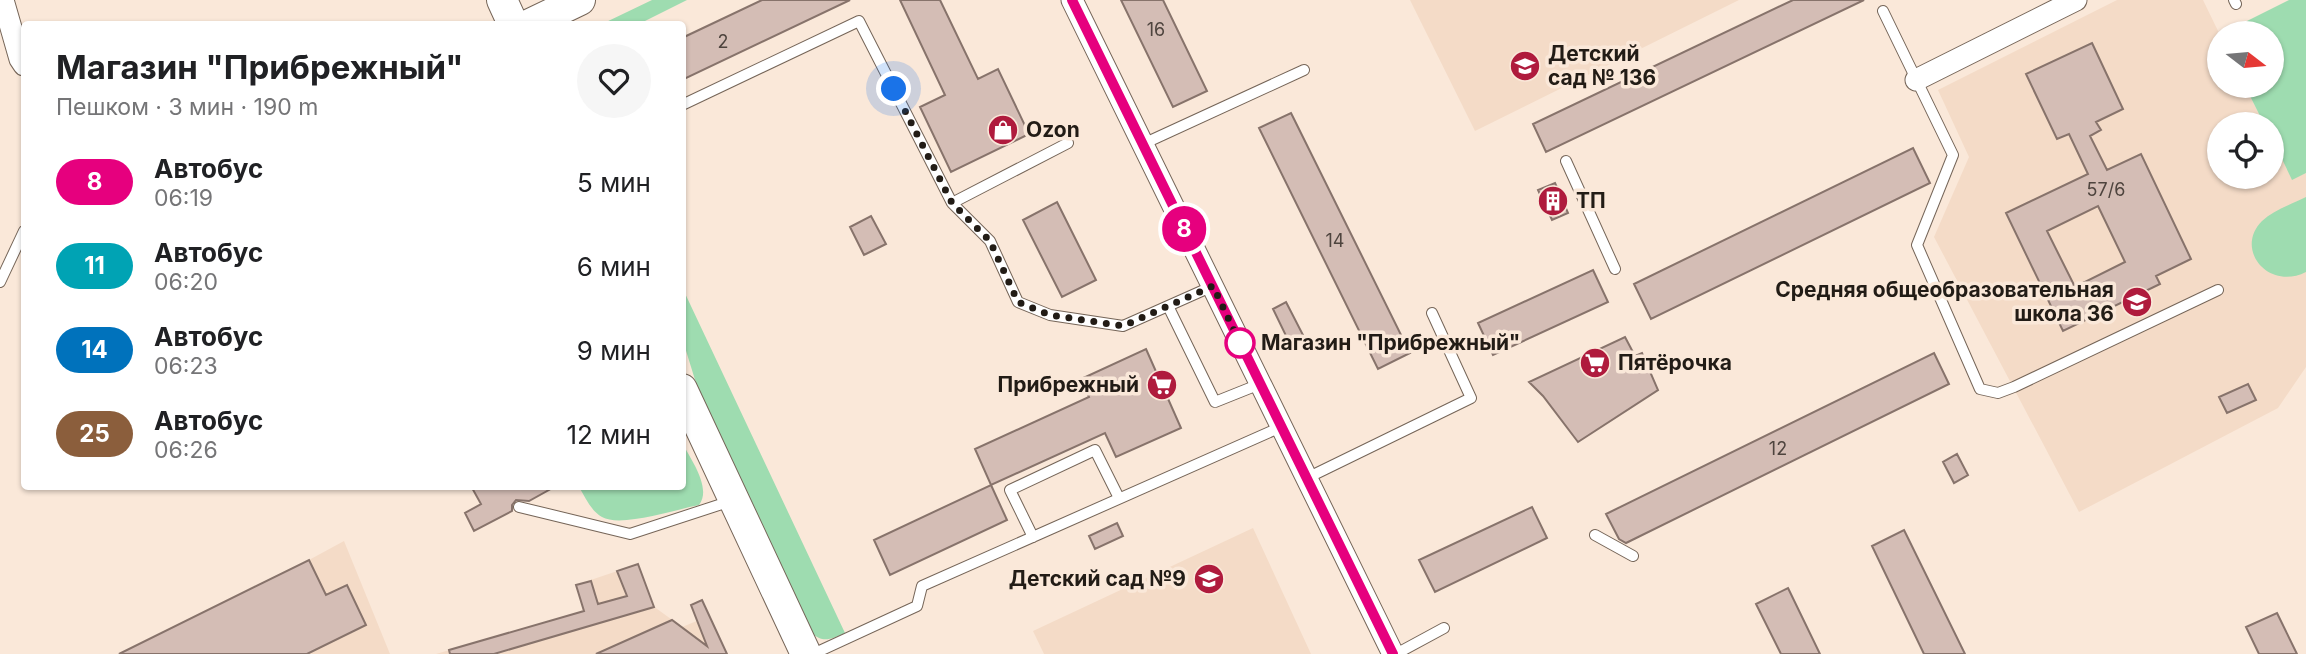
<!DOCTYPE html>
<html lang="ru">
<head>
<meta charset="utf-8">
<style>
	body { margin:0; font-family:Inter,sans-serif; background:#f6f6f6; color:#202124; height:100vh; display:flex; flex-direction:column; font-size:26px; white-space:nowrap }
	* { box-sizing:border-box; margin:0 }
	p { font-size:23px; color:#757577 }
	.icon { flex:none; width:38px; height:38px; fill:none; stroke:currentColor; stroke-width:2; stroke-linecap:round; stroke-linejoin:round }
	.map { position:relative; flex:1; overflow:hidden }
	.details { position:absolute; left:21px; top:21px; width:665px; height:469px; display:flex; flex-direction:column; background:#fff; border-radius:7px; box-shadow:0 2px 5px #0004 }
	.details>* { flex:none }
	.badge { padding:0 14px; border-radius:23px; font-size:24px; line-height:46px }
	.needle { width:46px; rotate:106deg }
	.tools { position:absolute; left:2207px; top:21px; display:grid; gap:14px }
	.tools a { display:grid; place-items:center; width:77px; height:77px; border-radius:50%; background:#fff; box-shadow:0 2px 5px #0004; font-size:35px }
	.you { position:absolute; width:35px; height:35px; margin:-18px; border:5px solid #fff; border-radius:50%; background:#1a73e8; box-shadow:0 0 0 10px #1a73e833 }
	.map>.badge { position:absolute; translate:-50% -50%; box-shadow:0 0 0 4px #fff }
	.round { display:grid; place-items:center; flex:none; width:74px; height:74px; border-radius:37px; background:#f6f6f6 }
	.head { display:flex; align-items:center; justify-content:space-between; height:119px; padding:0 35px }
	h1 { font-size:33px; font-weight:700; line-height:52px }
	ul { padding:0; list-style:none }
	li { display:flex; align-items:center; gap:21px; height:84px; padding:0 35px }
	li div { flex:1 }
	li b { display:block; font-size:26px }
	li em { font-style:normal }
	li .badge { min-width:77px; font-weight:700; text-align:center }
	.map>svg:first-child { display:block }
	.built { fill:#f4dbc7 }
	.green { fill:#9edcb0 }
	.building { fill:#d4bdb5; stroke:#87736b; stroke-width:2; fill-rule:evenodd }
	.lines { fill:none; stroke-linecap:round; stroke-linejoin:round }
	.lane-casing { stroke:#756558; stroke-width:12 }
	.street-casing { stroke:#756558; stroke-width:23 }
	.secondary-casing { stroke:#756558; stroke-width:32 }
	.lane { stroke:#fff; stroke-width:10 }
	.street { stroke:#fff; stroke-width:21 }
	.secondary { stroke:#fff; stroke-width:30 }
	.line-casing { stroke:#fff; stroke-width:16 }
	.line { stroke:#e6007e; stroke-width:10 }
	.walk { stroke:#221c16; stroke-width:7; stroke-dasharray:0 12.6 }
	.stop-dot { fill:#fff; stroke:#e6007e; stroke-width:3.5 }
	.labels { text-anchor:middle; stroke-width:7; stroke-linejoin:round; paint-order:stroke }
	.number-label { font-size:18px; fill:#4e443e }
	.poi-label { font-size:21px; font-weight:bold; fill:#221c16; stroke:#fae8d9; text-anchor:start }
	.stop-label { font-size:21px; font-weight:bold; fill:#221c16; stroke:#fae8d9; text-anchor:start }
</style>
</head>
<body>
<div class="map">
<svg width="2306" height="654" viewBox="0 0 2306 654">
	<rect width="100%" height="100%" fill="#fae8d9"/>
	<!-- built -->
	<path class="built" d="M1410,0H1739L1475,131Z
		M2117,0H2203L2219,33V86H2245L2264,124H2219V177H2272V138L2292,179L2306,173V367L2278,408L2079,512L1934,237L1969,157L1938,90Z
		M1253,528L1311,654H1044L1033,631Z
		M344,541L390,654H119L309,560Z
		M638,564L653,606L682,627L709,616L727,654H436L583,611L576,585Z"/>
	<!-- green -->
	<path class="green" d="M652,0H687L639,24H602Z
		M2289,0H2306V173L2292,180L2272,138V124H2264L2245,86H2272V33H2223Z
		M2306,197V272C2268,291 2234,249 2262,221C2274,210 2292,204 2306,197Z
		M682,287L845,633C831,639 823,644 811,632L696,383L683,341Z
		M683,444C691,460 712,488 699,505C677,509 621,528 602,517C591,511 585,497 579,487L682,486Z"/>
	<!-- building -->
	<path class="building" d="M762,0H850L682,80V38Z
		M900,0H940L978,79L998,69L1029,134L951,172L920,107L945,95Z
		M1121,0H1163L1207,91L1173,107Z
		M1793,0H1864L1546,152L1533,124Z
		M2092,43L2123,109L2096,122L2101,130L2090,136L2107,170L2141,154L2191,259L2156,276L2160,284L2063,331L2006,213L2088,174L2069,134L2057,139L2026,74ZM2098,206L2125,262L2075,287L2047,231Z
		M1291,113L1410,353L1378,369L1259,128Z
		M1913,148L1930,183L1651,319L1634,284Z
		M1555,183L1568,213L1552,220L1538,190Z
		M1057,202L1096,280L1062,297L1023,220Z
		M871,216L886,244L864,255L850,227Z
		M1593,270L1608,302L1493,355L1478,323Z
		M1286,302L1303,335L1289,342L1273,309Z
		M1625,337L1635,356L1642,353L1658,390L1578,442L1543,396L1529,382Z
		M1146,349L1181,428L1116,457L1105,433L991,485L975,449L1089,397L1081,379Z
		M1934,353L1949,384L1626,543L1619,539L1606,514Z
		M2248,384L2256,400L2227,413L2219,397Z
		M1957,454L1968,475L1954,483L1943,462Z
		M991,485L1007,520L890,575L874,540Z
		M471,486H556L529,501L516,500L512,505V511L474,531L465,513L481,504Z
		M1532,507L1547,538L1435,592L1419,560Z
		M1117,523L1123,536L1095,549L1089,536Z
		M1904,530L1965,654H1924L1872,546Z
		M309,560L326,595L347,585L366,625L307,654H119Z
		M638,564L654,607L494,654H450L449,650L584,611L576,585L591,581L598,604L627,596L617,571Z
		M1788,588L1820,654H1781L1756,604Z
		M702,600L727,654H596L672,620L707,646L691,605Z
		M2277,613L2297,654H2259L2246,627Z"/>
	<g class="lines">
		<!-- lane casing -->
		<g class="lane-casing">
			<path id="lane" d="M2234,0L2236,4
				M1883,11L1953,155L1917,245L1980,389L1998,393L2014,387L2218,290
				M682,105L859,21L952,203L1068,143
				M1143,144L1304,70
				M1566,161L1615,269
				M952,203L990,241L1018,302L1050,315L1123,326L1213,286
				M0,282L24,231
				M1168,306L1215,402L1260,384
				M1307,478L1471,398L1432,313
				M519,507L630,534L731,501
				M1595,535L1633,556
				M1033,537L1010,490L1095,450L1119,498
				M813,654L917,606L922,586L1281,427
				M1396,654L1444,628"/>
		</g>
		<!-- street casing -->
		<g class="street-casing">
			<path id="street" d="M3,0L20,59L24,65
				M1072,0L1393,654
				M1916,80L2076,0"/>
		</g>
		<!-- secondary casing -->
		<g class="secondary-casing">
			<path id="secondary" d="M502,0L513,24
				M530,24L580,0
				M682,389L806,654"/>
		</g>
		<!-- lane -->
		<use href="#lane" class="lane"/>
		<!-- street -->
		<use href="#street" class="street"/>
		<!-- secondary -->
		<use href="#secondary" class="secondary"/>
	</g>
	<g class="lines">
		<!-- line casing -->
		<g class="line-casing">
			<path id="line" d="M1072,0L1393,654"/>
		</g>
		<!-- line -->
		<use href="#line" class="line"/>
		<!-- walk -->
		<path class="walk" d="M894,89L952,203L990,241L1018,302L1050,315L1123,326L1213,286L1240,343"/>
	</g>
	<!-- icons -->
	<defs>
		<g id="school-disc" transform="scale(1.575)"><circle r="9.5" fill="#af1b3d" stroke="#fae8d9"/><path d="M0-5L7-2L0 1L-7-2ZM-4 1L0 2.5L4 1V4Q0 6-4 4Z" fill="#fff"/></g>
		<g id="shop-disc" transform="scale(1.575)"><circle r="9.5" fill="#af1b3d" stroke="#fae8d9"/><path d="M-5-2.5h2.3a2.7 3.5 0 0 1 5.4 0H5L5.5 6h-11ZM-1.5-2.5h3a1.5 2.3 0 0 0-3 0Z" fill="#fff"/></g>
		<g id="building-disc" transform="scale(1.575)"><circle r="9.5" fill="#af1b3d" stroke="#fae8d9"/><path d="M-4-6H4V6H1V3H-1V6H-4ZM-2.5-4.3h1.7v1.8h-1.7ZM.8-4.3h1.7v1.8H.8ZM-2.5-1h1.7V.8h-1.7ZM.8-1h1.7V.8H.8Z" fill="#fff"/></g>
		<g id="supermarket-disc" transform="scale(1.575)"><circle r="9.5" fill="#af1b3d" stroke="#fae8d9"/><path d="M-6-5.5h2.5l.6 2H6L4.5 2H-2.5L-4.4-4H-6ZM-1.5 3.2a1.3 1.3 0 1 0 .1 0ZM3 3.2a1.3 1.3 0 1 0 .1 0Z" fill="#fff"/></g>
	</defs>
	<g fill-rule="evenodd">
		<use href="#school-disc" x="1525" y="66"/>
		<use href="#shop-disc" x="1003" y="130"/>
		<use href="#building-disc" x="1553" y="201"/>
		<use href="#school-disc" x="2137" y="302"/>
		<use href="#supermarket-disc" x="1595" y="363"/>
		<use href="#supermarket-disc" x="1162" y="385"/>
		<use href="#school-disc" x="1209" y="579"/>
	</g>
	<!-- markers -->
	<circle class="stop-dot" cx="1240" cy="343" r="14"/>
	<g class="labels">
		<!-- number labels -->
		<g class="number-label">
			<text x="1156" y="36">16</text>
			<text x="723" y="48">2</text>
			<text x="2106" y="196">57/6</text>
			<text x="1335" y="247">14</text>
			<text x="1778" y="455">12</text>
		</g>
		<!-- poi labels -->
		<g class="poi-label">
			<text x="1548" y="61">Детский<tspan x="1548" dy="24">сад № 136</tspan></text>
			<text x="1026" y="137">Ozon</text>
			<text x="1576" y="208">ТП</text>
			<text x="2114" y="297" text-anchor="end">Средняя общеобразовательная<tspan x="2114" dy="24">школа 36</tspan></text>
			<text x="1618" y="370">Пятёрочка</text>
			<text x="1139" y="392" text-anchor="end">Прибрежный</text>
			<text x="1186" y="586" text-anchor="end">Детский сад №9</text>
		</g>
		<!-- stop labels -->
		<g class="stop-label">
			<text x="1261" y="350">Магазин "Прибрежный"</text>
		</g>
	</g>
</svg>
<div class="tools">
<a><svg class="needle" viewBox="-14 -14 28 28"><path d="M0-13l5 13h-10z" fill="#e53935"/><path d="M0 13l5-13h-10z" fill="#757577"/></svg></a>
<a><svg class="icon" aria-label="locate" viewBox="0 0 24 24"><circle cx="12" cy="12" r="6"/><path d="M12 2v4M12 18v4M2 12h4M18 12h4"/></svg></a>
</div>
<div class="you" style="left:894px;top:89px"></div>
<b class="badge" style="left:1184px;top:229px;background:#e6007e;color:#fff">8</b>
<section class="details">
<div class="head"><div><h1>Магазин &quot;Прибрежный&quot;</h1><p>Пешком · 3 мин · 190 m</p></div><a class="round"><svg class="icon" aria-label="heart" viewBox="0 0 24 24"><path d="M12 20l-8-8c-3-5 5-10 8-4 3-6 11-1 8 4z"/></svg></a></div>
<ul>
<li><span class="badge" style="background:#e6007e;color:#fff">8</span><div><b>Автобус</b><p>06:19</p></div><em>5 мин</em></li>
<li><span class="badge" style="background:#00a3b4;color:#fff">11</span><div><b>Автобус</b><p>06:20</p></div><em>6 мин</em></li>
<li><span class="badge" style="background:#0072bc;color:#fff">14</span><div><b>Автобус</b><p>06:23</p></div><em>9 мин</em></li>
<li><span class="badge" style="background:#8b5e3c;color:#fff">25</span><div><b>Автобус</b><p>06:26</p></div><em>12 мин</em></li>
</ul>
</section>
</div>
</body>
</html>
